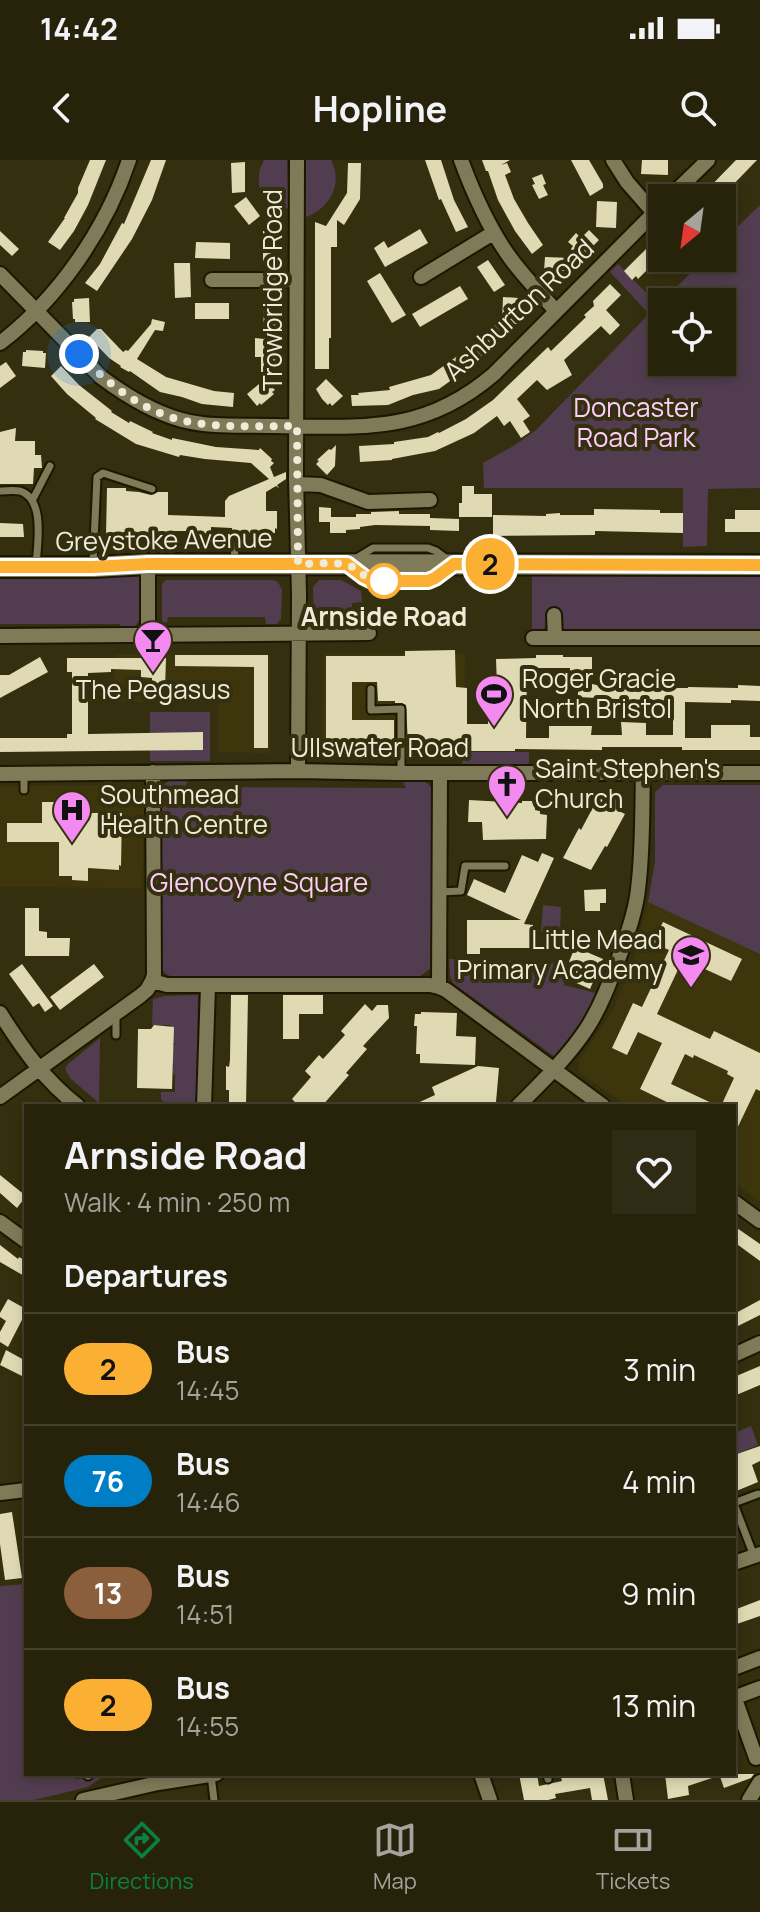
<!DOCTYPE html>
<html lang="en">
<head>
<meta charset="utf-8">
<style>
	body { margin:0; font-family:Manrope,sans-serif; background:#2f2b14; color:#f1f3f6; height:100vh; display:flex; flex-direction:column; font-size:30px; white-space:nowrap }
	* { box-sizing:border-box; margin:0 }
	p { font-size:26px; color:#a4a49d }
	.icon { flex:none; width:44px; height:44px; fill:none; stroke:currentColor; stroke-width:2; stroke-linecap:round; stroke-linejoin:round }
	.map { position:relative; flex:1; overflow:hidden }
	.drawer { position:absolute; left:24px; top:944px; width:712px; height:672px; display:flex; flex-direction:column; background:#27230b; border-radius:0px; box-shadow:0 4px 12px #0003,0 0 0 2px #43402c }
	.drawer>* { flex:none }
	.badge { padding:0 16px; border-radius:26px; font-size:28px; line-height:52px }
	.needle { width:52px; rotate:209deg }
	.tools { position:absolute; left:648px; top:24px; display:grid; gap:16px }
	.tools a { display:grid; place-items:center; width:88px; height:88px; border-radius:0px; background:#27230b; box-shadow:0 4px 12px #0003,0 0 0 2px #43402c; font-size:40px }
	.you { position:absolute; width:40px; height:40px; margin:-20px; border:6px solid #fff; border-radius:50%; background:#1a73e8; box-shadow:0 0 0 12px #1a73e833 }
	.map>.badge { position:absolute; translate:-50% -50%; box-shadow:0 0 0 4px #fff }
	h2 { padding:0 40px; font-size:30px; line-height:72px }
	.round { display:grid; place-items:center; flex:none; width:84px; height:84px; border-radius:0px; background:#2f2b14 }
	.summary { display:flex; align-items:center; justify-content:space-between; height:136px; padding:0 40px }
	h1 { font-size:38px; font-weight:700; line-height:60px }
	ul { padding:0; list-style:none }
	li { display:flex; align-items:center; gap:24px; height:112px; padding:0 40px; border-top:2px solid #43402c }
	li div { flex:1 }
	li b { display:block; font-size:30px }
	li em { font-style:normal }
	li .badge { min-width:88px; font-weight:700; text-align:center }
	.status { display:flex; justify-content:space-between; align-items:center; height:56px; padding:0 40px; background:#27230b; direction:ltr }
	.status svg { height:22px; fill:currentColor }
	header { display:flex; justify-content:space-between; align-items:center; height:104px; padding:0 40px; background:#27230b; font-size:36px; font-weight:700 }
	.tab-bar { display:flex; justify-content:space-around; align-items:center; height:112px; border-top:2px solid #43402c; background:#27230b; font-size:22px; color:#a4a49d }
	.tab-bar a { display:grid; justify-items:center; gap:4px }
	.tab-bar .current { color:#0b8043 }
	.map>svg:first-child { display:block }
	.built { fill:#3d360d }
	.green { fill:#523d50; fill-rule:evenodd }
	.building { fill:#dfdab3; fill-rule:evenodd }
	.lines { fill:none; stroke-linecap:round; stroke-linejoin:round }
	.lane-casing { stroke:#1c1700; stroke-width:11 }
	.street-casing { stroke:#1c1700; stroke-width:18 }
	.secondary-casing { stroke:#1c1700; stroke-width:24 }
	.lane { stroke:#7f7a58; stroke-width:7 }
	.street { stroke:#7f7a58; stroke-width:14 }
	.secondary { stroke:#7f7a58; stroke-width:20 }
	.line-casing { stroke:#fff; stroke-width:18 }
	.line { stroke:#fbb033; stroke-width:12 }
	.walk { stroke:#eeebd9; stroke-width:8; stroke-dasharray:0 14.4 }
	.stop-dot { fill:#fff; stroke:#fbb033; stroke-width:4 }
	.labels { text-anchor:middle; stroke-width:8; stroke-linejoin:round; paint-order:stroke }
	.street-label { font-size:26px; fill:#eeebd9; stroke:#342f0f }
	.park-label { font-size:26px; fill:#ffcdfc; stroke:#342f0f }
	.stop-label { font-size:26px; font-weight:bold; fill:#eeebd9; stroke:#342f0f }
	.poi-label { font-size:26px; fill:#eeebd9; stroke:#342f0f; text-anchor:start }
</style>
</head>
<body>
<div class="status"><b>14:42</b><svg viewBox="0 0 49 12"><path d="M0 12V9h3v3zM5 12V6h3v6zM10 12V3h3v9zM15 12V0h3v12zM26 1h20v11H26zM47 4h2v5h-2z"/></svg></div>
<header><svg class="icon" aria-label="back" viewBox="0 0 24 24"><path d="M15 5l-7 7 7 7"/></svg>Hopline<svg class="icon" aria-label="search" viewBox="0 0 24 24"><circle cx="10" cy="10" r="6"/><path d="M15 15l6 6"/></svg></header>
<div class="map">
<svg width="760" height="1640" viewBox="0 0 760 1640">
	<rect width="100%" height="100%" fill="#342f0f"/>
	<!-- built -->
	<path class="built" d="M114,494L270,495V593L218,592V542H114Z
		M324,494H465L464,561L465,591H322Z
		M132,625L137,627L144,636L142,728L0,727V626Z
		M663,625H760V1041L734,1023V946H627L579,912V901L613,850L631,808L648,742L655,702V632Z"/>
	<!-- green -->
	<path class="green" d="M264,0H287L288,48L277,52C260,39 253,20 264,0Z
		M306,0H331C344,25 329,49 304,58Z
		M760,45V328L708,329L707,386L683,387V328H484L483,303L515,285L536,270L649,154L610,112L618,104L658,145L706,98H722V82ZM662,142H722V202H662Z
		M0,414L138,415L142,419L144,460L140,459L134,468H122L119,464H0Z
		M534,414H760V470L568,471L563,468L562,451H547L545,467L542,472L532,471V417Z
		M166,420H273L278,422L282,430L281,459L277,464H266L265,457H168L167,463L163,462L162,460V424Z
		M319,420H341L361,431L362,442L352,443V462L314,460L313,427Z
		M150,552H210V601H150Z
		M462,592H529V605L462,606Z
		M175,618H189L185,627L406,628L401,618C417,618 431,618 434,637L433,800L431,808L419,817H172C165,814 162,811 160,804L161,634C162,625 166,621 175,618Z
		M663,625H760V794L648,742L655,702V632Z
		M543,745L561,747L560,772H541Z
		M449,799L564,804V825L596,833L583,860L555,897L453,823L450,815Z
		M198,835L196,946H173L161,940V932H175V915L173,914V907L175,905H173V885L176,883H173L170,865H152L153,839L164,836Z
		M100,878L99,943L70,918L65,909L68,904Z
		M751,1266L758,1285L734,1295V1273Z
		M26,1424V1614H74L75,1619L103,1617L88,1627L34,1640H0V1426Z"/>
	<!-- building -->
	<path class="building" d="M90,0H106L88,45L74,71L60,90L48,82L65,58H64L78,33V28Z
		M151,0H166L152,40L132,79L97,131L85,123L100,104L122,63L124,64Z
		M425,0H441L454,40L468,67L456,72L441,39L439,40Z
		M482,0H510L501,5L507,3L511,12L505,15L514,39L528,63L543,85L532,94L515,71L498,40L488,11H486Z
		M571,0H589L603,24V28L590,36Z
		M642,0H668V15L641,14Z
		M736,0H757L726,32L723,34L721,32L715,38H699Z
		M245,2V32L232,33L231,3Z
		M348,3H361L360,39L344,65L337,60V87H331V178H329V209H315V62L326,66L347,33Z
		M542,14L546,24L543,25L548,35L539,39L532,25L535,24L532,18Z
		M246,37L260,56L249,65L234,46Z
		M597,41L617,42L616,68L596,67Z
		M420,69L428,83L385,107L374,88L384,81L388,88Z
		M589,70L599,80L583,96L576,100L571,89L573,86L568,82L576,73L581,78Z
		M0,71L19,89L12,96L0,85Z
		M263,71H276L277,101H263Z
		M662,80V95L638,119L636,116L632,120L624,111L646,89L650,92Z
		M196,82L230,83V99L195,98Z
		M545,97L573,98V111H544Z
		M488,100L505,125L494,132L477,107Z
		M174,103H190L191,137L175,138Z
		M380,113L406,155L392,163L367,121Z
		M610,124L621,135L606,150L620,165L610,175L601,166L564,200L572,215L547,230L537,220L517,239L530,256L523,261L530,272L521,278L510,261L504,266L497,256L474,273L435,291L392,299V300L360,302L359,286L394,284V282L428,277L438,272L439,273L466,259L493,240L548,187L551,191L586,157L584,155L594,146L593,141Z
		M460,126L468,139L420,167L412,154Z
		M503,137L519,138L518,164L502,163Z
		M89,138L90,162H75V159H73L72,142H74V139Z
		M263,140H276L275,216L261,213V197H255V178L264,179Z
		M195,143H229V159H195Z
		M152,159L165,162L163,171L155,170L137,199L166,217L214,231L234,233L233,247L202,244L182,237L160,232L130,211L129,212L120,207L121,206L109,198L89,177L97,169H101L123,192L126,190L128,191L151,164Z
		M496,164L505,174L502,178L478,200L452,218L453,219L439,229L413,235L388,245L352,246L351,235H359L358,233L390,230L389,227L431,215L481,179Z
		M26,190L43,191V193H46L45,208L22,206L23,192H26Z
		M6,202L16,216L0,228V206Z
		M61,206L79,225L112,251L111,252L129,263L130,261L153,272L152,273L172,280V278L216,287L259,290L260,288L272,299L271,301L274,303L270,307L274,317L286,312V319L277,325L279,328L276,326L266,332V351H277V369L275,368V373H232V368L211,367V375H196V371H168V377L106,376L107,328H126V331L139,332L151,335L158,332H168V355L225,357V341L229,336L269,319L251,303L205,299L180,295L179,297L136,284L95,259L96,258L67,234L51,216Z
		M265,219L275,230L272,232L274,234L261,245L260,243L257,246L247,234Z
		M326,219L343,236L332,246L330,243L328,245L322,239L316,229Z
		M16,268L15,281H35V295H41L42,308H34L33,324H0V272Z
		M336,285L335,306L327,315L316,304L319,301L317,300L329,289L331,290Z
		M462,326H474V334H492V357H459V343H462Z
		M319,347L331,348V357H356V354H371V352L399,351V354H430V358L459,359V371L430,370V366L375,365L360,367V369L346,370V373H330V362H319Z
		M594,349L660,350V353H683V373L595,371V375L493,376V355L546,356V354L560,353V355H594Z
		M735,350H760V372H725V359H735Z
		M0,363L23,364L24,377H0Z
		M455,490L456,527L467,528V564H488V561H495V554H498L496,499L536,498V495H563V497H592V524L601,526H653V528H688V527L738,528V525L760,526V541L731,540V543L685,542V578H711V565H750V577H760V590H682V587H602V590L515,589V591H462V586L408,585L406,545L402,543H395V541H378L377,522H352V560H394V588H326V496H405V491ZM527,508H570V519H578V537L673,542V575H646V563L621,562L622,575H591L592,566H549V578H526Z
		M175,495H268V588H254V507L175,506Z
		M141,496L166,498L165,529L152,528V518L141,517V510L111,509V512L88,513V574L203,572V590L0,592V578H67V574H72V512H67V498H141Z
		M40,497L48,512L0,538V515H9Z
		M609,633L624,641L619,651L625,654L607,687L605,686L591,710L563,698L579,668L581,670L599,636L605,639Z
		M469,640L522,643V641H535V650L540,651V654L547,655L546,679L483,680L482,662H468Z
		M42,642H63V650H87V653H122L121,706L119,705V710L88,708V721L72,720V716H59V682H7V663H42Z
		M542,693L554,698L524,764L533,765L532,788H480V794H467V760H521L467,735L474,719L505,733L522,695L538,702Z
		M606,729V743H600V751H585L584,730Z
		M25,748H39V771L47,772V778H70L69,796H25Z
		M663,762L742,799L731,821L683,799L657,854L710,879L714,871L760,893V931L756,929L734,975V946H721L734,918L727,914L728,911L694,895L693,898L685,894L671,924L718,946H675L640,929L662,883L638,872L627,895L612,888L633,843L642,847L669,790L653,783Z
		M575,787L603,799L590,829L572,821L579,806L569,802Z
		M22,804L53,846L45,852L39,843L33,847L9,814Z
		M94,804L104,817L60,850L50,837Z
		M231,835H248L246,946H229V930H226V906L229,907L230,900Z
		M283,835H323V854H299V879H283Z
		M365,844L372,851L377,845H388L389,858L363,886L367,889L346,913L349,915L322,946H299L292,939L311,917L305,911L319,895L323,899L345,875L341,871Z
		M421,852L457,853L456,876L476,877L475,905L420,903V894H416L417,866H414L415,854H421Z
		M154,865L174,867L172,929L137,928L138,869H151Z
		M478,906L499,908L496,942H489L485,946H411L435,935L432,927Z
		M0,1015L26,1036L17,1048L0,1033Z
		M734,1066L760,1084V1101L734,1082Z
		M0,1085L18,1099L19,1097L26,1101V1117L0,1102Z
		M8,1139L26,1149V1152L8,1187L0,1182V1172L6,1161L0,1157V1153Z
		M760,1140V1155L734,1168V1154Z
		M6,1190L26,1201V1218L0,1205Z
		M760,1206V1225L734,1236V1217Z
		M760,1286V1301L752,1305L758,1322L734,1332V1295Z
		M12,1352L22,1418L5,1420L0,1384V1354Z
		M760,1440V1456L734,1465V1450Z
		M519,1614H537L539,1626L562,1621L560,1614H603L608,1640H592L590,1628L555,1634L556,1638L548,1640H524Z
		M665,1614H718V1616L688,1626L689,1635L668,1639Z
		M719,1614H754L751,1618L724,1628Z"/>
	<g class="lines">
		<!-- lane casing -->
		<g class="lane-casing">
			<path id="lane" d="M0,331C6,331 14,330 20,331C46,339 37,386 36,406
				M32,341L50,306
				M373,388H428L436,391L454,404L435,418L428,421H372L364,417L347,404Z
				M234,402L235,386
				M93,404L97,317L103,313L152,329
				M371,529V550L401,549V613
				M24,630V614
				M439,732L461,731L465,706H505
				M116,875V854
				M734,1343L758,1334
				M734,1344L754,1396
				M88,1614V1616
				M547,1614L548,1619
				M211,1615L214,1640"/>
		</g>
		<!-- street casing -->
		<g class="street-casing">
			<path id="street" d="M297,0L296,318L299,434L298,611
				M461,0C474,35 489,69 511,99C525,118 541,134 556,151
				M613,0L627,22L654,53
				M669,38L708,0
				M0,114L101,217C125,235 152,252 182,260C211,268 244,265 274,266C361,267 423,275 494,214L662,45
				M421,117L493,73
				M212,120H296
				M0,183C58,139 106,69 129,0
				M297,324L321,325L368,342L430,340
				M148,404V476
				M554,455L555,478
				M0,476L369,473
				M533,478H760
				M153,612L154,815L152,821L167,825H430L439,827L440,613
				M0,614L298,611L398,613H760
				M439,827L446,830L603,946
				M0,853C22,888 45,921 78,946
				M0,937L140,836L147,830L152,821
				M204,946L208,826
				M518,946C543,921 568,897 587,868C603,843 612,816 622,789C629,770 636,750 638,729C643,691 642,651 643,612
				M734,1042L760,1061
				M0,1062L26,1081
				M734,1195L760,1183
				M0,1333L26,1330
				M734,1403L760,1394
				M734,1508L760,1498
				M756,1598L735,1539L736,1537L760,1528
				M481,1614L490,1640
				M622,1614L626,1640
				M83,1640L158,1623L216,1614
				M749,1640L760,1622"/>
		</g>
		<!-- secondary casing -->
		<g class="secondary-casing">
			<path id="secondary" d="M0,407H93L148,404L760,405"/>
		</g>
		<!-- lane -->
		<use href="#lane" class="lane"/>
		<!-- street -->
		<use href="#street" class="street"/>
		<!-- secondary -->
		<use href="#secondary" class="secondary"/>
	</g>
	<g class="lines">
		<!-- line casing -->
		<g class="line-casing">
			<path id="line" d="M0,407H93L148,404H347L364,417L372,421H428L435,418L454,404L760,405"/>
		</g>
		<!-- line -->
		<use href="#line" class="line"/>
		<!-- walk -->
		<path class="walk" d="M79,194C111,227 150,257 196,263C229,268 264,266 297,266L298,404C313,404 329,402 344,404C358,406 361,420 384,421"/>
	</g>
	<!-- icons -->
	<defs>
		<g id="bar-pin" transform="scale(2)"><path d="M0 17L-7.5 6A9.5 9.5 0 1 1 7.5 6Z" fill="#f489f0" stroke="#342f0f"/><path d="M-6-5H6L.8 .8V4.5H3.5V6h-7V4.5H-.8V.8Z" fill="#111"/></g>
		<g id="stadium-pin" transform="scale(2)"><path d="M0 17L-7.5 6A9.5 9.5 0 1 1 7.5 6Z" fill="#f489f0" stroke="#342f0f"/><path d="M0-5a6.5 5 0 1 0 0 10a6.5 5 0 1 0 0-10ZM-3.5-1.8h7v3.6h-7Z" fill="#111"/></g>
		<g id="church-pin" transform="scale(2)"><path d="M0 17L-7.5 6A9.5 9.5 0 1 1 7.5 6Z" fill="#f489f0" stroke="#342f0f"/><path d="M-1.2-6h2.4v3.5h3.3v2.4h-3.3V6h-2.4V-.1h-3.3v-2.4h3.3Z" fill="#111"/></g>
		<g id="hospital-pin" transform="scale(2)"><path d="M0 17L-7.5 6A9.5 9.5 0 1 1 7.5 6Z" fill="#f489f0" stroke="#342f0f"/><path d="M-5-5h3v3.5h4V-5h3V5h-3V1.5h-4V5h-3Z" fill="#111"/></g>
		<g id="school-pin" transform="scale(2)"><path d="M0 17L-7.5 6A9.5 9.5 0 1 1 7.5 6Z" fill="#f489f0" stroke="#342f0f"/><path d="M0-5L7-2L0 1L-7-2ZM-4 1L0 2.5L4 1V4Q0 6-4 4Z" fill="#111"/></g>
	</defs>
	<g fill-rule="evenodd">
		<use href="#bar-pin" x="153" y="480"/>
		<use href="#stadium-pin" x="494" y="534"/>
		<use href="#church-pin" x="507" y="624"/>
		<use href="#hospital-pin" x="72" y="650"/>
		<use href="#school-pin" x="691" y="795"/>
	</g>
	<!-- markers -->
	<circle class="stop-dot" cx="384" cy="421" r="16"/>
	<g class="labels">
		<!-- street labels -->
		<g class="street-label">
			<text transform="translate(273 130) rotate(-90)" y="9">Trowbridge Road</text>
			<text transform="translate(519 150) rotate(-43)" y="9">Ashburton Road</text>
			<text transform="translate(164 380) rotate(-1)" y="9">Greystoke Avenue</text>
			<text x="380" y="597">Ullswater Road</text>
		</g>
		<!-- park labels -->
		<g class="park-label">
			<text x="636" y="257">Doncaster<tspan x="636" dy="30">Road Park</tspan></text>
			<text x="259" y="732">Glencoyne Square</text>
		</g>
		<!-- stop labels -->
		<g class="stop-label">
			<text x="384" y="466">Arnside Road</text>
		</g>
		<!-- poi labels -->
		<g class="poi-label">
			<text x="522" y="528">Roger Gracie<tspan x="522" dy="30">North Bristol</tspan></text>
			<text x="153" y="539" text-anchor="middle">The Pegasus</text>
			<text x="535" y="618">Saint Stephen's<tspan x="535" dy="30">Church</tspan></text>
			<text x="100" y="644">Southmead<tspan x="100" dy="30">Health Centre</tspan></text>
			<text x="663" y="789" text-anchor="end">Little Mead<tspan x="663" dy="30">Primary Academy</tspan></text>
		</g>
	</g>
</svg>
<div class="tools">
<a><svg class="needle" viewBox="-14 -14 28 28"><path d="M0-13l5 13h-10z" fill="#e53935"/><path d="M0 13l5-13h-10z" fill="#a4a49d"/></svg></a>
<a><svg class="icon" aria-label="locate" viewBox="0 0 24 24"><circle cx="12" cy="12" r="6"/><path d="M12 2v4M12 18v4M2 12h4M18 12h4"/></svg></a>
</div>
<div class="you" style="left:79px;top:194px"></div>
<b class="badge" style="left:490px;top:404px;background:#fbb033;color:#111">2</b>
<section class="drawer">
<div class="summary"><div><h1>Arnside Road</h1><p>Walk · 4 min · 250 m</p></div><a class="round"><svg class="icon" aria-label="heart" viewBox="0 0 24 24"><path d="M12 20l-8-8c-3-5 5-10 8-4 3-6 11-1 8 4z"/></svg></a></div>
<h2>Departures</h2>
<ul>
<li><span class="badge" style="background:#fbb033;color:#111">2</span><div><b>Bus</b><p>14:45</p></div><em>3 min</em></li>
<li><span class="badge" style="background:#007ec5;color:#fff">76</span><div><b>Bus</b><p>14:46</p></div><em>4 min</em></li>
<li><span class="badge" style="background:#8b5e3c;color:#fff">13</span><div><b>Bus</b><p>14:51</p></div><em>9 min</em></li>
<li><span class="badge" style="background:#fbb033;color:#111">2</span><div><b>Bus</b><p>14:55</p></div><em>13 min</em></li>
</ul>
</section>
</div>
<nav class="tab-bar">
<a class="current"><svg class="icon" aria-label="directions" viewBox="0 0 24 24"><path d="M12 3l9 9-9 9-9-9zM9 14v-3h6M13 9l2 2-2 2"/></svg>Directions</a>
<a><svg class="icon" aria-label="map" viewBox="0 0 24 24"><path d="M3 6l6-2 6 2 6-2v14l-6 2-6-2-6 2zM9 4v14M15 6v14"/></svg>Map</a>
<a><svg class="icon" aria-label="tickets" viewBox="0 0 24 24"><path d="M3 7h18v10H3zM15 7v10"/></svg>Tickets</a>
</nav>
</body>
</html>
